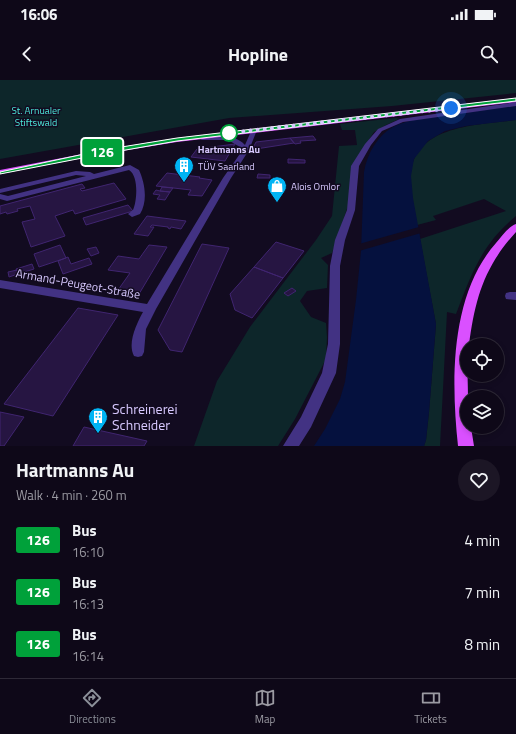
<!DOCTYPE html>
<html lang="en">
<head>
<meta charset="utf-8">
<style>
	body { margin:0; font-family:"Titillium Web",sans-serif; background:#1c1625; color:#f1f3f6; height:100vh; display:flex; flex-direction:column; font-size:15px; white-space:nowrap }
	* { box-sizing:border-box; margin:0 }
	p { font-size:13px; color:#9b9aa2 }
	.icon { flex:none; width:22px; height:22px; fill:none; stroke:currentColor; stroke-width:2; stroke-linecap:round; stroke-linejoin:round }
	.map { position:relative; height:366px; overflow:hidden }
	.panel { display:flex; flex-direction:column; background:#0e0818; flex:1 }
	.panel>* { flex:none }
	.badge { padding:0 8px; border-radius:3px; font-size:14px; line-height:26px }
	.tools { position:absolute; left:460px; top:258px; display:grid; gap:8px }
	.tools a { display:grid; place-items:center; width:44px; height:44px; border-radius:50%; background:#0e0818; box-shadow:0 2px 6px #0003,0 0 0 1px #2e2937; font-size:20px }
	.you { position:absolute; width:20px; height:20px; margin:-10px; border:3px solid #fff; border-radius:50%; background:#1a73e8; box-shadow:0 0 0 6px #1a73e833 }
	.map>.badge { position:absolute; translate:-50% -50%; box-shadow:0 0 0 2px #fff }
	.round { display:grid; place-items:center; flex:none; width:42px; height:42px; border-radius:21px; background:#1c1625 }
	.head { display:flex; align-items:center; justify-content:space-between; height:68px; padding:0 16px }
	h1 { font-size:19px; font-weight:700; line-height:30px }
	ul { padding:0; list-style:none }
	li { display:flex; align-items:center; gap:12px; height:52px; padding:0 16px }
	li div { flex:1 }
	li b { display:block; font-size:15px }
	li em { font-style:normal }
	li .badge { min-width:44px; font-weight:700; text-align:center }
	.status { display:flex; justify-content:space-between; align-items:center; height:28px; padding:0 20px; background:#0e0818; direction:ltr }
	.status svg { height:11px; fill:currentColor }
	header { display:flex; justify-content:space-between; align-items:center; height:52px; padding:0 16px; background:#0e0818; font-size:18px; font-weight:700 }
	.tab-bar { display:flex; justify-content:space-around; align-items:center; height:56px; border-top:1px solid #2e2937; background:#0e0818; font-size:11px; color:#9b9aa2 }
	.tab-bar a { display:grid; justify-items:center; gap:2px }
	.tab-bar .active { color:#8c9099 }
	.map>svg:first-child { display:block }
	.green { fill:#0d262a }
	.water { fill:#05113e }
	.pier { fill:#120b20 }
	.building { fill:#261542; stroke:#402570 }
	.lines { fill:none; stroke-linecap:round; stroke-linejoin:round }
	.minor { fill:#423283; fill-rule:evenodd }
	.major { fill:#da50ff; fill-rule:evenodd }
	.line { fill:#00a13a; stroke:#fff }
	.walk { stroke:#d8c9ff; stroke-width:4; stroke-dasharray:0 7.2 }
	.stop-dot { fill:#fff; stroke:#00a13a; stroke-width:2 }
	.labels { text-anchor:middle; stroke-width:3; stroke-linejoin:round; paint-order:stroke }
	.far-park-label { font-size:10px; fill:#4ce8da; stroke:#120b20 }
	.far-stop-label { font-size:10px; font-weight:bold; fill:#d8c9ff; stroke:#120b20 }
	.far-poi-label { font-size:10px; fill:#d8c9ff; stroke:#120b20; text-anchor:start }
	.street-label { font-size:12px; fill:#d8c9ff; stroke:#120b20 }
	.near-poi-label { font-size:14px; fill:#d8c9ff; stroke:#120b20; text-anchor:start }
</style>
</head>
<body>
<div class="status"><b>16:06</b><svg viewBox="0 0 49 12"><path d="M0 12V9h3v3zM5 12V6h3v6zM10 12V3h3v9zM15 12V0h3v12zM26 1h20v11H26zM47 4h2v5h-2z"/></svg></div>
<header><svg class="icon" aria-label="back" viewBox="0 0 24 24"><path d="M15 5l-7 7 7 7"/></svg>Hopline<svg class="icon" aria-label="search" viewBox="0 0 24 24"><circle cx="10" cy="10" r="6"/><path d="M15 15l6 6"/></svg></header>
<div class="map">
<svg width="516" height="366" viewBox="0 0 516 366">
	<rect width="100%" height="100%" fill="#120b20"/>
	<!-- green -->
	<path class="green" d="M0,0H516V13L392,26L229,38L0,79Z
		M396,38L399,39L386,45L374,52L364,67L350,120L332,173L321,178L328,185L327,208L307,211L300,221L311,237L326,243L327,257L326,279L295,339L278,366H194L217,301L250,247L316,160L332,136L339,66L357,65L355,50H342L340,44Z
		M516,40V136C481,165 472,193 456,234L447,232L440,366H424L426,360L429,332L436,244L420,159L506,131L484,119L433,136L436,140L417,145C415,129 410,112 411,96C412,45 479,45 516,40Z"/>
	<!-- water -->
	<path class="water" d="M516,26V40L466,46L445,51L428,61L414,79L411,96L413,118L436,244L429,332L426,360L424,366H314L325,349L340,319L345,302L356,220L361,171L364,92C367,74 377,56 393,47C408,39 427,38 443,36C468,32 492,29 516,26Z"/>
	<!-- pier -->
	<path class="pier" d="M419,147L421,153L359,171V164Z"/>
	<!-- building -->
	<path class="building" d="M313,56L316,60L300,61L301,63L295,64L290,58Z
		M290,58L294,63L256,69L254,66L256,62Z
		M235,64L225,81L191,77L197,69Z
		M288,79L305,80V83H288Z
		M167,93L200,97L199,98L212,100L202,116L188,115L191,110L156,106Z
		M258,94L270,95V98H257Z
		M114,103L126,119L75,134L73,130L55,136L65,156L31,167L22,142L35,139L30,126L17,129L18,131L7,134L6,132L0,134V126L82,104L85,108L80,109L82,111Z
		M162,107L173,108L170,112L160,111Z
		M156,110L160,111L170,112L165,120L157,119L160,115L153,114Z
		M128,125L133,131L86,145L83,138Z
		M147,136L186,141L181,149L171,147L170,149L168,148V147L152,145L150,147H154L148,156L134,154Z
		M276,162L304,171L283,198L254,187Z
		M202,164L229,168L182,272L170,270L158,250Z
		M60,165L66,178L39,187L34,174Z
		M149,165L167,167L139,214L118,210L130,193L108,190L118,176L139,179Z
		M96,167L99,173L91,176L87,169Z
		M68,177L71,184L89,178L92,184L63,194L58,181Z
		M32,184L34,189L18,194L16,189Z
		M254,187L283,198L252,238L235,230L230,214Z
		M17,190L18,194L9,197L8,192Z
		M292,208L296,211L288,216L284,213Z
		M78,228L118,235L53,336L4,324Z
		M0,332L24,337L4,366H0Z
		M84,347L147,361L144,366H73Z"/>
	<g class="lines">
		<!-- minor -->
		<path class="minor" d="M516,22V26L403,42L382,51L371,65L359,86L355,130L345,160L340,186V264L336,293L311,347L299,366H283L301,337L322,293L328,264L330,186L335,160L347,130L351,86L365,64L378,49L400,39Z
			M252,49L257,50L249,70L231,98L156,229L146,249L144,272L142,276L138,277L134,276C127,263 137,243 143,232L0,208V200L147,224L223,98L244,68L240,67L228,60H202L199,58C210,50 236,55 245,65Z
			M130,85L139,90C145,103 148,121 140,134L132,137L128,134L133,130C137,121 139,96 129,90L7,121L0,119V114L8,116L86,96L76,95L0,113V109L76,91L90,92L94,94Z
			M510,212H516V220L506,219L505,216L506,213Z"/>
		<!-- major -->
		<path class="major" d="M516,18V22L177,62L103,74L0,94V90L103,70L177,58Z
			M516,144V152C484,187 475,219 469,265H467L468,317H467V347H471L474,366H458C451,301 450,215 496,163C501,157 509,146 516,144Z"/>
	</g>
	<!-- line -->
	<path class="line" d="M516,18V21L177,61L103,74L0,94V92L103,70L177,58Z"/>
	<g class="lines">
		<!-- walk -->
		<path class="walk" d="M229,53L451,28"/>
	</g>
	<!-- icons -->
	<defs>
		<g id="building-pin" transform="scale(1)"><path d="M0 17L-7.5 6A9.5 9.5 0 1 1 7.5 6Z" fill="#00b4f4" stroke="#120b20"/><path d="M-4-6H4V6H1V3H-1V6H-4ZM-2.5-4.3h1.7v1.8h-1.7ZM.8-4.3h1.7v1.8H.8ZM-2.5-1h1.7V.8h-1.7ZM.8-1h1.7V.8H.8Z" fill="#fff"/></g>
		<g id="shop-pin" transform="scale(1)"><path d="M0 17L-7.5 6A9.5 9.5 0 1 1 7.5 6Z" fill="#00b4f4" stroke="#120b20"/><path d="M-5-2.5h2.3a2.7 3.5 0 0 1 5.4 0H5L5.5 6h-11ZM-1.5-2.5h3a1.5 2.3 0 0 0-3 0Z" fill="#fff"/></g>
	</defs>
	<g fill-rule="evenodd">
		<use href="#building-pin" x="184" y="86"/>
		<use href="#shop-pin" x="277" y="106"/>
		<use href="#building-pin" x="98" y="337"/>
	</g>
	<!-- markers -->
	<circle class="stop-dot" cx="229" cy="53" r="8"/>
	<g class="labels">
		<!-- far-park labels -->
		<g class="far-park-label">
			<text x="36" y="34">St. Arnualer<tspan x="36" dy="12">Stiftswald</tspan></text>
		</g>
		<!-- far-stop labels -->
		<g class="far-stop-label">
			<text x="229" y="73">Hartmanns Au</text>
		</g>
		<!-- far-poi labels -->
		<g class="far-poi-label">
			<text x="198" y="90">TÜV Saarland</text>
			<text x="291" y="110">Alois Omlor</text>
		</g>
		<!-- street labels -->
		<g class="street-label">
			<text transform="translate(78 204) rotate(10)" y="4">Armand-Peugeot-Straße</text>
		</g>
		<!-- near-poi labels -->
		<g class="near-poi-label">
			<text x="112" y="334">Schreinerei<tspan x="112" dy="16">Schneider</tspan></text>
		</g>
	</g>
</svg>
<div class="tools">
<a><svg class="icon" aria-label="locate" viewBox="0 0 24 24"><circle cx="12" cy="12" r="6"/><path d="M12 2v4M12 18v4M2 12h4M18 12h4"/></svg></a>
<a><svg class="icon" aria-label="layers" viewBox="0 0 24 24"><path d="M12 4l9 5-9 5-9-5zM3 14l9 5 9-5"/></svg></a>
</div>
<div class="you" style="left:451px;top:28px"></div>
<b class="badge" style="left:102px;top:72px;background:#00a13a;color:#fff">126</b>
</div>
<section class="panel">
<div class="head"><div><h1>Hartmanns Au</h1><p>Walk · 4 min · 260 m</p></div><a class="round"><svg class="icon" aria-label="heart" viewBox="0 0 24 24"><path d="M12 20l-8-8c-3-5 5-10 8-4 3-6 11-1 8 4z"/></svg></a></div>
<ul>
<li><span class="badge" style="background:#00a13a;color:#fff">126</span><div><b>Bus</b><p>16:10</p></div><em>4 min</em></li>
<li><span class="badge" style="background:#00a13a;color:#fff">126</span><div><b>Bus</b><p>16:13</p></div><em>7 min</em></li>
<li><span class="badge" style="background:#00a13a;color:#fff">126</span><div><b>Bus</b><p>16:14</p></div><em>8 min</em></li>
</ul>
</section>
<nav class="tab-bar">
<a class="active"><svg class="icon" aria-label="directions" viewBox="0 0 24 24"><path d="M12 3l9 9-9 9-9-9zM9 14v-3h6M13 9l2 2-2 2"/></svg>Directions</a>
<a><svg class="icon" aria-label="map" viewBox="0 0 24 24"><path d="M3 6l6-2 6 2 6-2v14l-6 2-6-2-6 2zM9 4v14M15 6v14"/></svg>Map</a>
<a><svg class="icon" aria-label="tickets" viewBox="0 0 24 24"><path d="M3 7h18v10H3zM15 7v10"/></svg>Tickets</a>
</nav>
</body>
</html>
